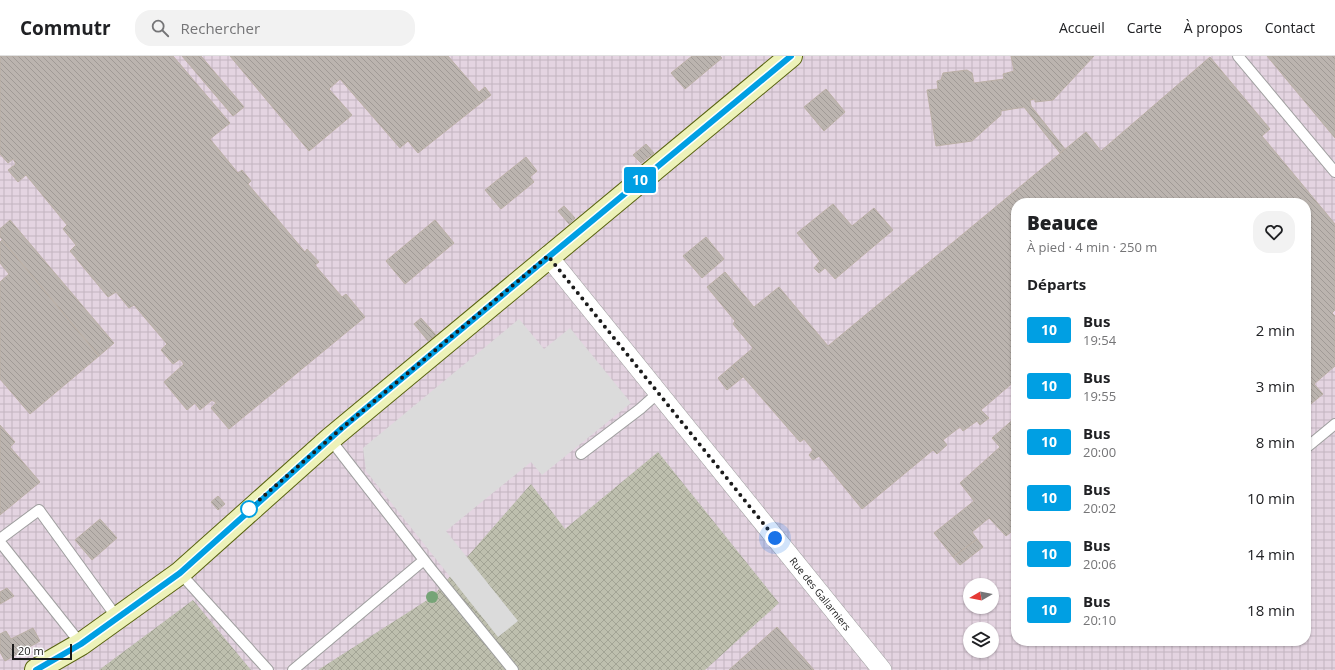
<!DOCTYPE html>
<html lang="fr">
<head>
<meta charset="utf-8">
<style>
	body { margin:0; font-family:"Open Sans",sans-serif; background:#f2f2f2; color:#202124; height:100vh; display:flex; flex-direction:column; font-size:15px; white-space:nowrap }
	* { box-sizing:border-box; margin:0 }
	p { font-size:13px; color:#757577 }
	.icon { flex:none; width:22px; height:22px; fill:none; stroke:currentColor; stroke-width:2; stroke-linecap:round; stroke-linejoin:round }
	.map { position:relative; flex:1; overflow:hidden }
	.panel { position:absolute; left:1011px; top:142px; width:300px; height:448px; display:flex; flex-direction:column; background:#fff; border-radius:16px; box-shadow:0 1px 3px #0004 }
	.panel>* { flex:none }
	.badge { padding:0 8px; border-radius:3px; font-size:14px; line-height:26px }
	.needle { width:26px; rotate:260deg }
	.tools { position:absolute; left:963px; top:522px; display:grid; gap:8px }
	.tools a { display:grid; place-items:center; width:36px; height:36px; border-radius:50%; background:#fff; box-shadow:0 1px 3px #0004; font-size:20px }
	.scale { position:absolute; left:12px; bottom:10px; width:60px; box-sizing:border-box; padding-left:4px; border:2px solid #1b1b1b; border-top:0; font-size:11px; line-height:14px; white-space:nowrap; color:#1b1b1b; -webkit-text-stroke:3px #fff; paint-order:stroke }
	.you { position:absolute; width:20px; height:20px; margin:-10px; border:3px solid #fff; border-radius:50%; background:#1a73e8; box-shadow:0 0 0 6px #1a73e833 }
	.map>.badge { position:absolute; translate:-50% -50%; box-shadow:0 0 0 2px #fff }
	h2 { padding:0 16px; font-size:15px; line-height:36px }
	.round { display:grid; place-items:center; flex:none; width:42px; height:42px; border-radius:16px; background:#f2f2f2 }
	.head { display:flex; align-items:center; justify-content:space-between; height:68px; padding:0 16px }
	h1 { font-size:19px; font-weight:800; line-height:30px }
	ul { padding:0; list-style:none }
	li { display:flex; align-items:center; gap:12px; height:56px; padding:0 16px }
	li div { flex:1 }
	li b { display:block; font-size:15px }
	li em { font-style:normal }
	li .badge { min-width:44px; font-weight:700; text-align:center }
	header { display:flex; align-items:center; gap:24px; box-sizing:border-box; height:56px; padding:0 20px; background:#fff; border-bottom:1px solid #e0e0e0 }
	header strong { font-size:19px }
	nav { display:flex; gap:22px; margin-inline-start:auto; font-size:14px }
	.search { width:280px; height:36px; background:#f2f2f2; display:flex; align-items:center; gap:10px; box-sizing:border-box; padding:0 14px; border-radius:16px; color:#757577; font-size:15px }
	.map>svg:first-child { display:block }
	.industrial { fill:url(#industrial-grid); fill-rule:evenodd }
	.construction { fill:url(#construction-cross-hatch) }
	.parking { fill:#dbdbdb }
	.building { fill:url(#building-back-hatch); stroke:#bbb0a6 }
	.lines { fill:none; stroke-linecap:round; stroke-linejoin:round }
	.lane-casing { stroke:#9f9f9f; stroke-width:12 }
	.street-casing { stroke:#9f9f9f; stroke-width:20 }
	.secondary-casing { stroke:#596410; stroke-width:24 }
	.lane { stroke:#fff; stroke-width:10 }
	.street { stroke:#fff; stroke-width:19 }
	.secondary { stroke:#edf2b9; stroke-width:22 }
	.tree { fill:#76a477 }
	.line-casing { stroke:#fff; stroke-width:9 }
	.line { stroke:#009fe3; stroke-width:6 }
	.walk { stroke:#1b1b1b; stroke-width:4; stroke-dasharray:0 7.2 }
	.stop-dot { fill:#fff; stroke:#009fe3; stroke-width:2 }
	.labels { text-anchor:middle; stroke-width:3; stroke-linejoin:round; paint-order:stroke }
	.street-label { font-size:10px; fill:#1b1b1b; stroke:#fff }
</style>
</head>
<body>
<header>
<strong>Commutr</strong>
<div class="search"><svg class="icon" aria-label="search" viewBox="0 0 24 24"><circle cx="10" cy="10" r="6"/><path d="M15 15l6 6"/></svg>Rechercher</div>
<nav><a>Accueil</a><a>Carte</a><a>À propos</a><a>Contact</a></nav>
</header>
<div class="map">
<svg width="1335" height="614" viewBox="0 0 1335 614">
	<defs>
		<pattern id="industrial-grid" width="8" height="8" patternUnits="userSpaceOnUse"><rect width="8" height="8" fill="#e4d4e1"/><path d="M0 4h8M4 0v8" fill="none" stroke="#c3b5c0"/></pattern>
		<pattern id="construction-cross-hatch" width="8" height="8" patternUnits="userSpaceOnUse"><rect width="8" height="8" fill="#bebfae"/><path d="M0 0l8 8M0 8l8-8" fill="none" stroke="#a3a495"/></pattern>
		<pattern id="building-back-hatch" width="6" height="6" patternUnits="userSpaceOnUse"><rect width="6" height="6" fill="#bbb4af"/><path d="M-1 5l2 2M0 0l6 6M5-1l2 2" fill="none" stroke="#a09a96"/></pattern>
	</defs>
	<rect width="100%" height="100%" fill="#ebe8e2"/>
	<!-- industrial -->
	<path class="industrial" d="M0,0H1335V614H0ZM1016,147H1306V585H1016ZM970,529H992V551H970ZM970,573H992V595H970Z"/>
	<!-- construction -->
	<path class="construction" d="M658,396L779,547L705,614H318L432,541L531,428L565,473Z
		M193,544L251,614H99Z"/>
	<!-- parking -->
	<path class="parking" d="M519,263L544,293L570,272L631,347L542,419L531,406L446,475L518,565L498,581L366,415L363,392Z"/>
	<!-- building -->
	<path class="building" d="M0,0H173L230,67L210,83L238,117L242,114L251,125L248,128L305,196L307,193L319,206L315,209L342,241L346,238L365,261L229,373L211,352L216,347L212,344L200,354L195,347L187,354L164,326L184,308L180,303L173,308L161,294L167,288L134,249L129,252L116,236L108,241L70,195L76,189L63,173L67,169L26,119L18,126L8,114L16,108L13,103L8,107L0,98Z
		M182,0H201L244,51L233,60Z
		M230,0H448L479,36L485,31L491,39L418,97L408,85L400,92L340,23L329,33L352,59L309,95Z
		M692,0H720L722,2L685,33L671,17Z
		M1011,0H1094L1053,44L1035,46V43L1030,44L1031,50L1065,93L1060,97L1024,51L1001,55V59L972,85L936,90L927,34L938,33L937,25L941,24L943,17L967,14L972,17L974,27L1004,23L1003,18L1014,15Z
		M1267,0H1335V82Z
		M1210,1L1270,73L1262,80L1335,168V254L1332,257L1335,260V310L1314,328L1323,338L1306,352V147H1016V324L981,354L989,362L980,369L977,365L963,375L960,371L943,384L947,389L937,398L933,394L862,453L819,400L813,404L809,399L813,394L804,383L800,386L733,309L753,292L733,268L735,265L707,231L725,216L754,251L779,231L828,290L1086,76L1101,95Z
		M826,33L845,56L824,75L804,51Z
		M646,88L654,97L641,107L633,99Z
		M526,101L537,115L530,121L534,126L501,153L485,134Z
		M833,148L852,170L874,152L893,174L835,223L825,212L819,217L814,212L820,205L797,177Z
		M564,150L575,162L569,168L558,155Z
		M10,164L114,287L99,300L0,181V173Z
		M435,164L454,187L405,228L386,205Z
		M706,181L724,203L702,222L683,200Z
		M2,184L99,300L30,358L0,323V226L9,218L0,207V186Z
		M421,262L436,279L428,285L414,268Z
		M733,309L743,321L727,334L718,322Z
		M1016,361V472L1006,480L989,462L972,476L977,483L953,501L934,477L974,445L960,427L1000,391L992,382Z
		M0,369L15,386L10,391L40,426L0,459Z
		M218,440L225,448L218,454L211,446Z
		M100,463L117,482L92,504L75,484Z
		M977,483L983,491L960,509L953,501Z
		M7,532L14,540L0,548V536Z
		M777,571L814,614H729Z
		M33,572L40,585L5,605L0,596V578L6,575L11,583Z"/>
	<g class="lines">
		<!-- lane casing -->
		<g class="lane-casing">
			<path id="lane" d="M1238,0L1335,116
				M330,383L431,513L513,614
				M1306,392L1335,368
				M581,398L640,353L658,337
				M0,483L39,454L118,563
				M0,486L81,588
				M180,517L268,614
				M293,614L424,504"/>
		</g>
		<!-- street casing -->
		<g class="street-casing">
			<g id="street">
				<path id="s1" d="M548,200L882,614"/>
			</g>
		</g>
		<!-- secondary casing -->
		<g class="secondary-casing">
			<path id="secondary" d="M36,614L81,588L180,517L330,383L791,0"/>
		</g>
		<!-- lane -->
		<use href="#lane" class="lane"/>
		<!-- street -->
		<use href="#street" class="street"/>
		<!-- secondary -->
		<use href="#secondary" class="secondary"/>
	</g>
	<!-- trees -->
	<circle class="tree" cx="432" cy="541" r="6"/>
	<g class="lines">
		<!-- line casing -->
		<g class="line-casing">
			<path id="line" d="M36,614L81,588L180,517L342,372L791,0"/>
		</g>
		<!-- line -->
		<use href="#line" class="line"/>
		<!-- walk -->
		<path class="walk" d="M249,453L342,372L548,200L775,482"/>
	</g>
	<!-- markers -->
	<circle class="stop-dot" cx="249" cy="453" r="8"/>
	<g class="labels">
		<!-- street labels -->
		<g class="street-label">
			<text dy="4" stroke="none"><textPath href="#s1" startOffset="434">Rue des Gallarniers</textPath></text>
		</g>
	</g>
</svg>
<div class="tools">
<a><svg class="needle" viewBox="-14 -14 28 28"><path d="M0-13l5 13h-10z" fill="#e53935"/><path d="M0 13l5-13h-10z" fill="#757577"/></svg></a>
<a><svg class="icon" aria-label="layers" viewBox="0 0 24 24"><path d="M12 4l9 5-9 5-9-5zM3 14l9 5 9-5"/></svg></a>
</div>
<div class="scale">20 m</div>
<div class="you" style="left:775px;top:482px"></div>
<b class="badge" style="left:640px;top:124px;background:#009fe3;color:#fff">10</b>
<section class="panel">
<div class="head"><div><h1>Beauce</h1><p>À pied · 4 min · 250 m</p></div><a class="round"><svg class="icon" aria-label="heart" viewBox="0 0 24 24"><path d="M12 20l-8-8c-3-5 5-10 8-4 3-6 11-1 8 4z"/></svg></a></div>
<h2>Départs</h2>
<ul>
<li><span class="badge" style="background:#009fe3;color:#fff">10</span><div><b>Bus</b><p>19:54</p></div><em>2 min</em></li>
<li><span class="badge" style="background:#009fe3;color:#fff">10</span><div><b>Bus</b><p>19:55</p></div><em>3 min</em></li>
<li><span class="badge" style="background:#009fe3;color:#fff">10</span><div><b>Bus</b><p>20:00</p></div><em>8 min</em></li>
<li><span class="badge" style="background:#009fe3;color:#fff">10</span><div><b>Bus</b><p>20:02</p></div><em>10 min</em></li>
<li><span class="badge" style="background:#009fe3;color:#fff">10</span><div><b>Bus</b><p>20:06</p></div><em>14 min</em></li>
<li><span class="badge" style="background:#009fe3;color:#fff">10</span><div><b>Bus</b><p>20:10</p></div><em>18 min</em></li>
</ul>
</section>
</div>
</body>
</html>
